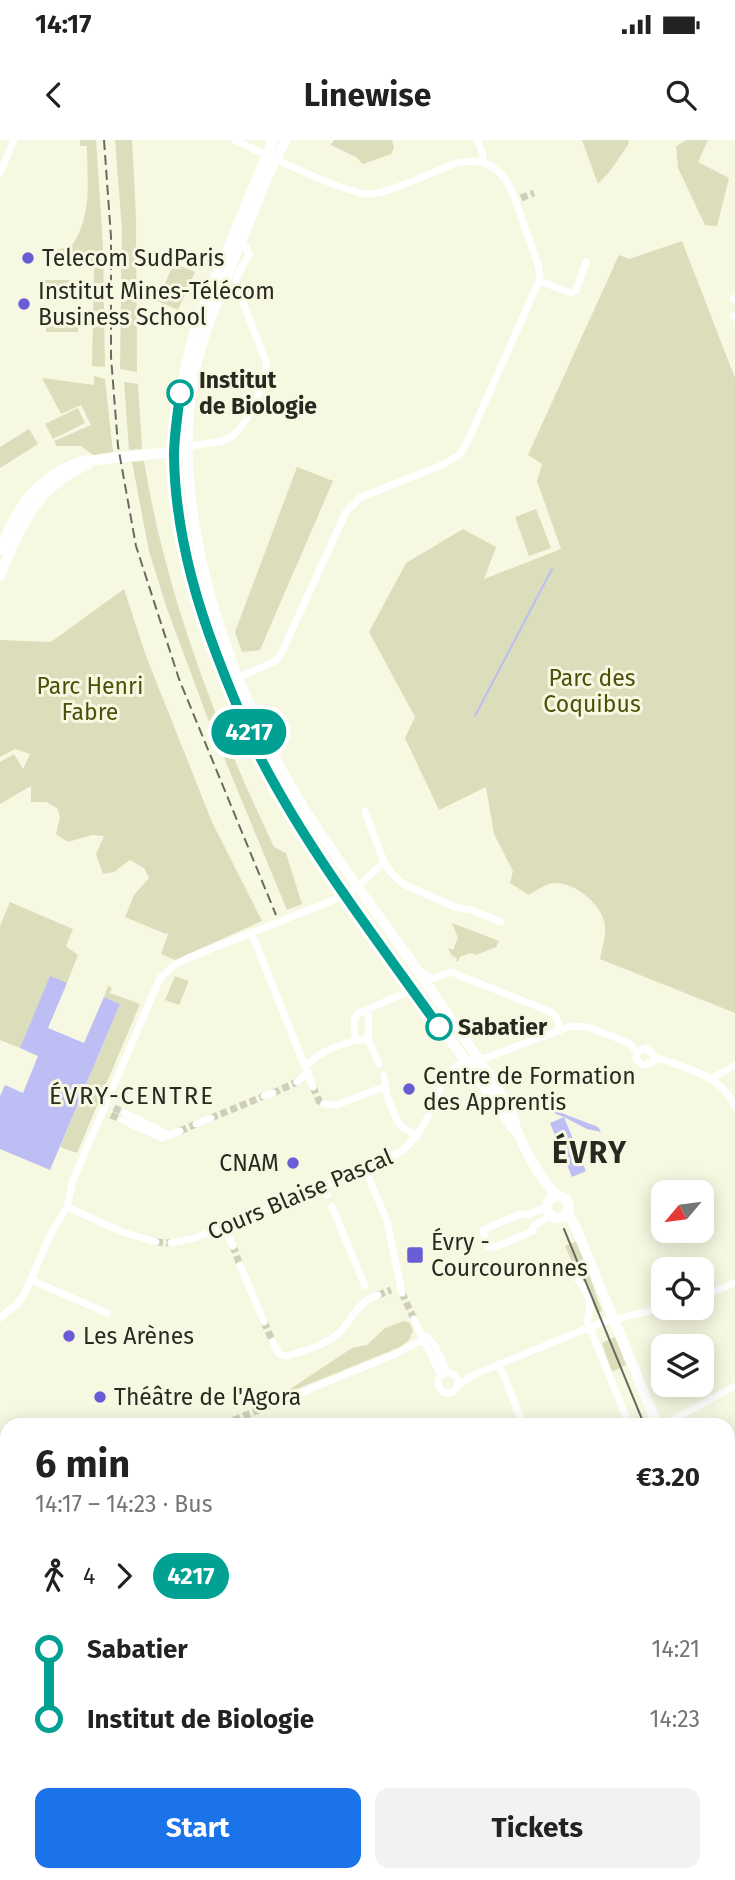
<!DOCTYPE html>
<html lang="en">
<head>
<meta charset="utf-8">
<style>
	body { margin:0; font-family:"Fira Sans",sans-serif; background:#f2f2f2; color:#222; height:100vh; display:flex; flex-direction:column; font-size:26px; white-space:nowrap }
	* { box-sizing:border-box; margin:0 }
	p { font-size:23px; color:#767676 }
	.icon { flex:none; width:38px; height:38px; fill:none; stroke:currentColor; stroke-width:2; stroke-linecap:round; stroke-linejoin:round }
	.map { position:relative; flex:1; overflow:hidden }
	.side { position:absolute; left:0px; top:1278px; width:735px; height:464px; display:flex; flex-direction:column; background:#fff; border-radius:21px 21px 0 0; box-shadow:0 4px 18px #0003 }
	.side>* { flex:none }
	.badge { padding:0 14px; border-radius:23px; font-size:24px; line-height:46px }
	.needle { width:46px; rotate:241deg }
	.tools { position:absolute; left:651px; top:1040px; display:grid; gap:14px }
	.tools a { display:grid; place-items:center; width:63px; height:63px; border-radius:14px; background:#fff; box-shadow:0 4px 18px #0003; font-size:35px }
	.map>.badge { position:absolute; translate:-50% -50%; box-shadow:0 0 0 4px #fff }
	.legs { display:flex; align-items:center; gap:10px; height:77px; padding:0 35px; font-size:23px }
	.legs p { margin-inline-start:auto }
	.summary { display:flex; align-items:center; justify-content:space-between; height:119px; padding:0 35px }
	h1 { font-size:38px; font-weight:700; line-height:52px }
	.button { display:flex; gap:14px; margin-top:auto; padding:14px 35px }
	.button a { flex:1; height:80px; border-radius:14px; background:#1a73e8; color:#fff; font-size:28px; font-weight:700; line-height:80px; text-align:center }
	.button a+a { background:#f2f2f2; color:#222 }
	ul { padding:0 35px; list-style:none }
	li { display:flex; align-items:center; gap:24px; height:70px; font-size:26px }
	li i { display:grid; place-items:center; width:10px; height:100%; margin:0 9px; background:currentColor }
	li i::after { content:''; width:18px; height:18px; margin:-9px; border:5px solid; border-radius:50%; background:#fff }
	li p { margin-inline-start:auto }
	li:first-child i { background:linear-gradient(#0000 50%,currentColor 0) }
	li:last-child i { background:linear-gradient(currentColor 50%,#0000 0) }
	.status { display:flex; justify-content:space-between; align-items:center; height:49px; padding:0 35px; background:#fff; direction:ltr }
	.status svg { height:19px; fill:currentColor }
	header { display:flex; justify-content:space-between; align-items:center; height:91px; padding:0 35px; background:#fff; font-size:32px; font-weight:700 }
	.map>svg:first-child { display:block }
	.green { fill:#dcddbb }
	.water { fill:#bcbef4 }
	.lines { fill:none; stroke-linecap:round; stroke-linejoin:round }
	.stream { stroke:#bcbef4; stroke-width:2 }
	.minor-tunnel { stroke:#cecfbb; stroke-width:7; stroke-dasharray:7 3.5; stroke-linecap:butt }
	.minor { stroke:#fff; stroke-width:7 }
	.secondary { stroke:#fff; stroke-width:10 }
	.tram { stroke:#6a6a5e; stroke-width:2 }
	.rail { stroke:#6a6a5e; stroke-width:2; stroke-dasharray:10 5; stroke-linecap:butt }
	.line-1-casing { stroke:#fff; stroke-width:16 }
	.line-1 { stroke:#00a092; stroke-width:10 }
	.poi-dot { fill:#695dd6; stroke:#f7f8e2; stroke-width:2.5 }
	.stop-1-dot { fill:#fff; stroke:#00a092; stroke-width:3.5 }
	.labels { text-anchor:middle; stroke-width:6; stroke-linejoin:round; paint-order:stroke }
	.poi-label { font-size:23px; fill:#292921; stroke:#f7f8e2; text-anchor:start }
	.stop-label { font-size:23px; font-weight:bold; fill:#292921; stroke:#f7f8e2; text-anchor:start }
	.park-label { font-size:23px; fill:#4f4f0a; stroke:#f7f8e2 }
	.street-label { font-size:23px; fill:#292921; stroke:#f7f8e2 }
	.neighbourhood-label { font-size:24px; letter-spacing:2px; fill:#292921; stroke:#f7f8e2 }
	.district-label { font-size:30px; font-weight:bold; letter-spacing:2px; fill:#292921; stroke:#f7f8e2 }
</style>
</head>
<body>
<div class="status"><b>14:17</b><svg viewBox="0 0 49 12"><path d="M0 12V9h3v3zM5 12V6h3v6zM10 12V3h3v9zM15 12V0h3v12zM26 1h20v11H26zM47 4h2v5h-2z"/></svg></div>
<header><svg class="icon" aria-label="back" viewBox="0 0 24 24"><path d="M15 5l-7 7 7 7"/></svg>Linewise<svg class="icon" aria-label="search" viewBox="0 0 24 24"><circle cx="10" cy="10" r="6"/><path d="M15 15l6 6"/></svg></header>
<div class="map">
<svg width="735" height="1740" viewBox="0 0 735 1740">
	<rect width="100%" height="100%" fill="#f7f8e2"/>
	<!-- green -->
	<path class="green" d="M80,0H96L103,107L105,227L92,226L94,126L78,121L47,119V111L71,107C93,75 87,42 87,6H80Z
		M115,0H132L136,77L137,232L120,229L122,89Z
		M334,0H392L394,8L391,14L363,24L356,17L331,5Z
		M582,0H628L629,3L611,30L598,44Z
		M687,0H708L698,22L729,38L717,86L705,85L678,28L676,6Z
		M682,101L735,238V873L600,819C602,808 606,797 605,786C603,765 575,742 554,743C545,744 537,750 529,755L510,743L513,731L494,694L486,647L439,670L405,598L415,577L369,492L406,423L463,389L496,407L484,439L561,409L537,341L542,324L528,315L619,115L629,119Z
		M174,123L195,132L178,170L157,161Z
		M77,140L78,156H44V140Z
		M46,177H78V192H46Z
		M94,236L105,239L113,312L93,315L81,306H57L54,301L91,285L81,265L61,274L42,238L94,245Z
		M124,242L138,244L142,309L129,310Z
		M78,268L85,283L53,299L45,284Z
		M29,289L38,304L0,328V307Z
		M144,321C166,455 216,585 274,707L286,713L302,764L287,770L206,574L166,466L149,411L132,322Z
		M297,327L333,341L260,510L242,512L235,492Z
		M536,369L551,408L529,416L515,377Z
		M124,449L146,516L212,682L262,781L175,820L161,814L169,791L166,794L125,777L134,755L149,738L144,728L130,720L114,732L103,734L96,714L104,696L92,695L68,702L56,694L60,677L57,668L46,662H31V646L0,664V622L14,614L23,629L30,614L15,609L0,617V500L51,502Z
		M10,762L73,789L66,806L78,815L67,843L50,837L20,908L0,900V786Z
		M452,783L499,801L496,807L476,815L470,813L460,817L458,821H456L457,818L452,816L448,808L453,810L458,798Z
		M175,836L189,841L179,865L165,860Z
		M108,846L112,848L110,853L140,864L77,1013L60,1007L120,864L104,857Z
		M577,1101C587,1125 593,1148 602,1171L597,1173C587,1150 575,1130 565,1106Z
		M404,1181L410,1183L413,1191L409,1200L400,1207L287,1253V1251L352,1208L367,1205L385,1188Z
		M615,1197L626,1225L612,1232L602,1203Z
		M7,1686V1734H101L104,1740H0V1688Z"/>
	<!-- water -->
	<path class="water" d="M50,836L67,843L48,888L84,903L104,857L120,864L50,1030L0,1009V956L5,945L23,953L38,916L20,908Z
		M551,969L598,987L601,992L587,989L564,977L586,1031L572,1037L550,983L564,977L551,972Z"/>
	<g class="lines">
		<!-- stream -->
		<path class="stream" d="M475,576L552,429"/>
		<!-- minor-tunnel -->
		<path class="minor-tunnel" d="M521,58L534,53
			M313,947L319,961L324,964
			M273,953L297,942
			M114,968L125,973
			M111,975L122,980
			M211,978L264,956
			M180,991L196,984
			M156,1102L171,1103
			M233,1106L240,1125
			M402,1153L414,1179
			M378,1155L391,1150
			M264,1182L273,1202
			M224,1284L288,1258"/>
		<!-- minor -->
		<path class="minor" d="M478,0L483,15L482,21
			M0,33L14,0
			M539,141L571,153L576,151L586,122
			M733,159L735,158
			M734,176L735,178
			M187,308C199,302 212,305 225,300C247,292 263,246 267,225L236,144L238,134L249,114L246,107L240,105
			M227,542L274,522L280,516L346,372L361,357L440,326L459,315L467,303L539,141L540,135C538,119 530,103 525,88C513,52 504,12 456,23C433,32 392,52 370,54C353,57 255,10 235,0
			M365,671L384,722L392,734L403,744L455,767L472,770L501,782
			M251,792L313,947
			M422,833L431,839L451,832L549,871L556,876L560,889
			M366,870L369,878L368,899L379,924
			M355,900L354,880L358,873L413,850
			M637,912L646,908C651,912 654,917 660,919C688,929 721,935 735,966
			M306,927C319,910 348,901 368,899
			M384,936L387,956L397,981L402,987L417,996
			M712,938L735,925
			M297,942L308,932
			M264,956L273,953
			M324,964L336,965L384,947
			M125,973L169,995
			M122,980L162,998L180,991
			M196,984L211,978
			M365,1029L387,1081L402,1153
			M323,1046L327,1055
			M67,1067L122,1092L156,1102
			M332,1067L365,1146
			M547,1067L528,1075L520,1074L483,1090L488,1107H495L533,1091V1086L551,1075
			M224,1086L233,1106
			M171,1103L195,1098L393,1017C422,999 432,969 444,939L449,932L464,920H480L571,886L588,887L629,903L637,912L636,919L641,924L645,925L659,919
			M240,1125L264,1182
			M31,1140L107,1173
			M578,1140C589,1152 593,1165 587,1181L629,1284
			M702,1156L735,1143
			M0,1178L17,1164L26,1151L50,1095L67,1067L73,1040L160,838L173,826L188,818L346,755L362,743L384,722
			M414,1179L441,1236
			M427,1197L435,1206L447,1232
			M273,1202L279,1214L286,1216C302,1212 325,1205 338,1194C352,1181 357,1161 378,1155
			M499,1224L523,1284
			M438 1243a10 10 0 1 1 20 0a10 10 0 1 1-20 0Z
			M458,1246L473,1235L603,1182L667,1167
			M288,1258L391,1216L418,1202L430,1200
			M656,1283H667L735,1246
			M0,1377L7,1374
			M728,1377L735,1374
			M728,1387L735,1384
			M728,1510L735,1525
			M142,1734L143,1740
			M270,1734L272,1740
			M382,1734L396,1740
			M450,1740L452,1734
			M637,1740L640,1734"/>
		<!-- secondary -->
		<path class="secondary" d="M273,0L197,183C185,226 175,269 174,314C174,381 191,448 215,510C235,563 257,615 286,664C353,776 438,877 511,986L517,992
			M286,0C267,32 256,68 241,102C221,152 198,199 191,253C173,384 230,545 297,657C337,723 385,782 428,846C455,885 483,923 507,964C512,973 514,981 517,991C526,1014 541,1038 557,1056
			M0,410C18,367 34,339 79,322L179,311
			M0,436C19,389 37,345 87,325
			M547 1067a11 11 0 1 1 22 0a11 11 0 1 1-22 0Z
			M568,1073L575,1086L657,1284
			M728,1451L735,1468
			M0,1455L7,1472
			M728,1472L735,1490
			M0,1485L7,1502
			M0,1676L7,1673
			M0,1686L7,1683
			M101,1734L104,1740
			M113,1734L116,1740"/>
		<!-- tram -->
		<path class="tram" d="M564,1089L644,1284
			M728,1490L735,1507"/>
		<!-- rail -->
		<path class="rail" d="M104,0L111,97V217L118,306L136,406L179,539L276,775
			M543,1740L544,1734"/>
	</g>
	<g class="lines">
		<!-- line-1 casing -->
		<g class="line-1-casing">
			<path id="line-1" d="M180,253C178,274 174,295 174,316C175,384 192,450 216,513C230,550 245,586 262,621C311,715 378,801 439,887"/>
		</g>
		<!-- line-1 -->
		<use href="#line-1" class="line-1"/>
	</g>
	<!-- markers -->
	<g class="poi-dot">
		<circle cx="28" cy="118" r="7"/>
		<circle cx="24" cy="164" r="7"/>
		<circle cx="409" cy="949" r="7"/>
		<circle cx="293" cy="1023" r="7"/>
		<rect x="406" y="1106" width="18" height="18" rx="3.5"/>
		<circle cx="69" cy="1196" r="7"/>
		<circle cx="100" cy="1257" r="7"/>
	</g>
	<g class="stop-1-dot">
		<circle cx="180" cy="253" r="12"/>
		<circle cx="439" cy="887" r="12"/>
	</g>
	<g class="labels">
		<!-- poi labels -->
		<g class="poi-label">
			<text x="42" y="126">Telecom SudParis</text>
			<text x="38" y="159">Institut Mines-Télécom<tspan x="38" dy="26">Business School</tspan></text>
			<text x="423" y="944">Centre de Formation<tspan x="423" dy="26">des Apprentis</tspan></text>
			<text x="279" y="1031" text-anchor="end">CNAM</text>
			<text x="431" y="1110">Évry -<tspan x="431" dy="26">Courcouronnes</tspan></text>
			<text x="83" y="1204">Les Arènes</text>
			<text x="114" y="1265">Théâtre de l'Agora</text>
		</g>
		<!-- stop labels -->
		<g class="stop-label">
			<text x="199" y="248">Institut<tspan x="199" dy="26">de Biologie</tspan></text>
			<text x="458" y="895">Sabatier</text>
		</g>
		<!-- park labels -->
		<g class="park-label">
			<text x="592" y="546">Parc des<tspan x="592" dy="26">Coquibus</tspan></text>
			<text x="90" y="554">Parc Henri<tspan x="90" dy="26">Fabre</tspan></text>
		</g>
		<!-- street labels -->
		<g class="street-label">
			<text transform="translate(300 1054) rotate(-23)" y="8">Cours Blaise Pascal</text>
		</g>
		<!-- neighbourhood labels -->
		<g class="neighbourhood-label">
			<text x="132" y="964">ÉVRY-CENTRE</text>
		</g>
		<!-- district labels -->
		<g class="district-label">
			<text x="590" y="1023">ÉVRY</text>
		</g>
	</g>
</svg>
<div class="tools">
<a><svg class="needle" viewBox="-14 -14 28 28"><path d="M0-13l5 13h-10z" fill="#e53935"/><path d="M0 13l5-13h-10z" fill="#767676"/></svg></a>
<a><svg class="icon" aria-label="locate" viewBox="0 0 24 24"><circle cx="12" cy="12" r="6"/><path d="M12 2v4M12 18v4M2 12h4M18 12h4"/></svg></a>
<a><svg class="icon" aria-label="layers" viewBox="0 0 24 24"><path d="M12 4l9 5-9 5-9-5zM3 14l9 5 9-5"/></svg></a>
</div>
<b class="badge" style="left:249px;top:592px;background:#00a092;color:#fff">4217</b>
<section class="side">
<div class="summary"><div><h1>6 min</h1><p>14:17 – 14:23 · Bus</p></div><b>€3.20</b></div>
<div class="legs"><svg class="icon" aria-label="walk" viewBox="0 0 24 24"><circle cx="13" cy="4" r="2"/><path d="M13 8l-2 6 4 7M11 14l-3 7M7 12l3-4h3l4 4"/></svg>4<svg class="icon" aria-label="forward" viewBox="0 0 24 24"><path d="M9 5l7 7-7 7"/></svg><b class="badge" style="background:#00a092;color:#fff">4217</b></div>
<ul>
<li><i style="color:#00a092"></i><b>Sabatier</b><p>14:21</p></li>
<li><i style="color:#00a092"></i><b>Institut de Biologie</b><p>14:23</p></li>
</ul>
<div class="button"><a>Start</a><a>Tickets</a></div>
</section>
</div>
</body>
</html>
